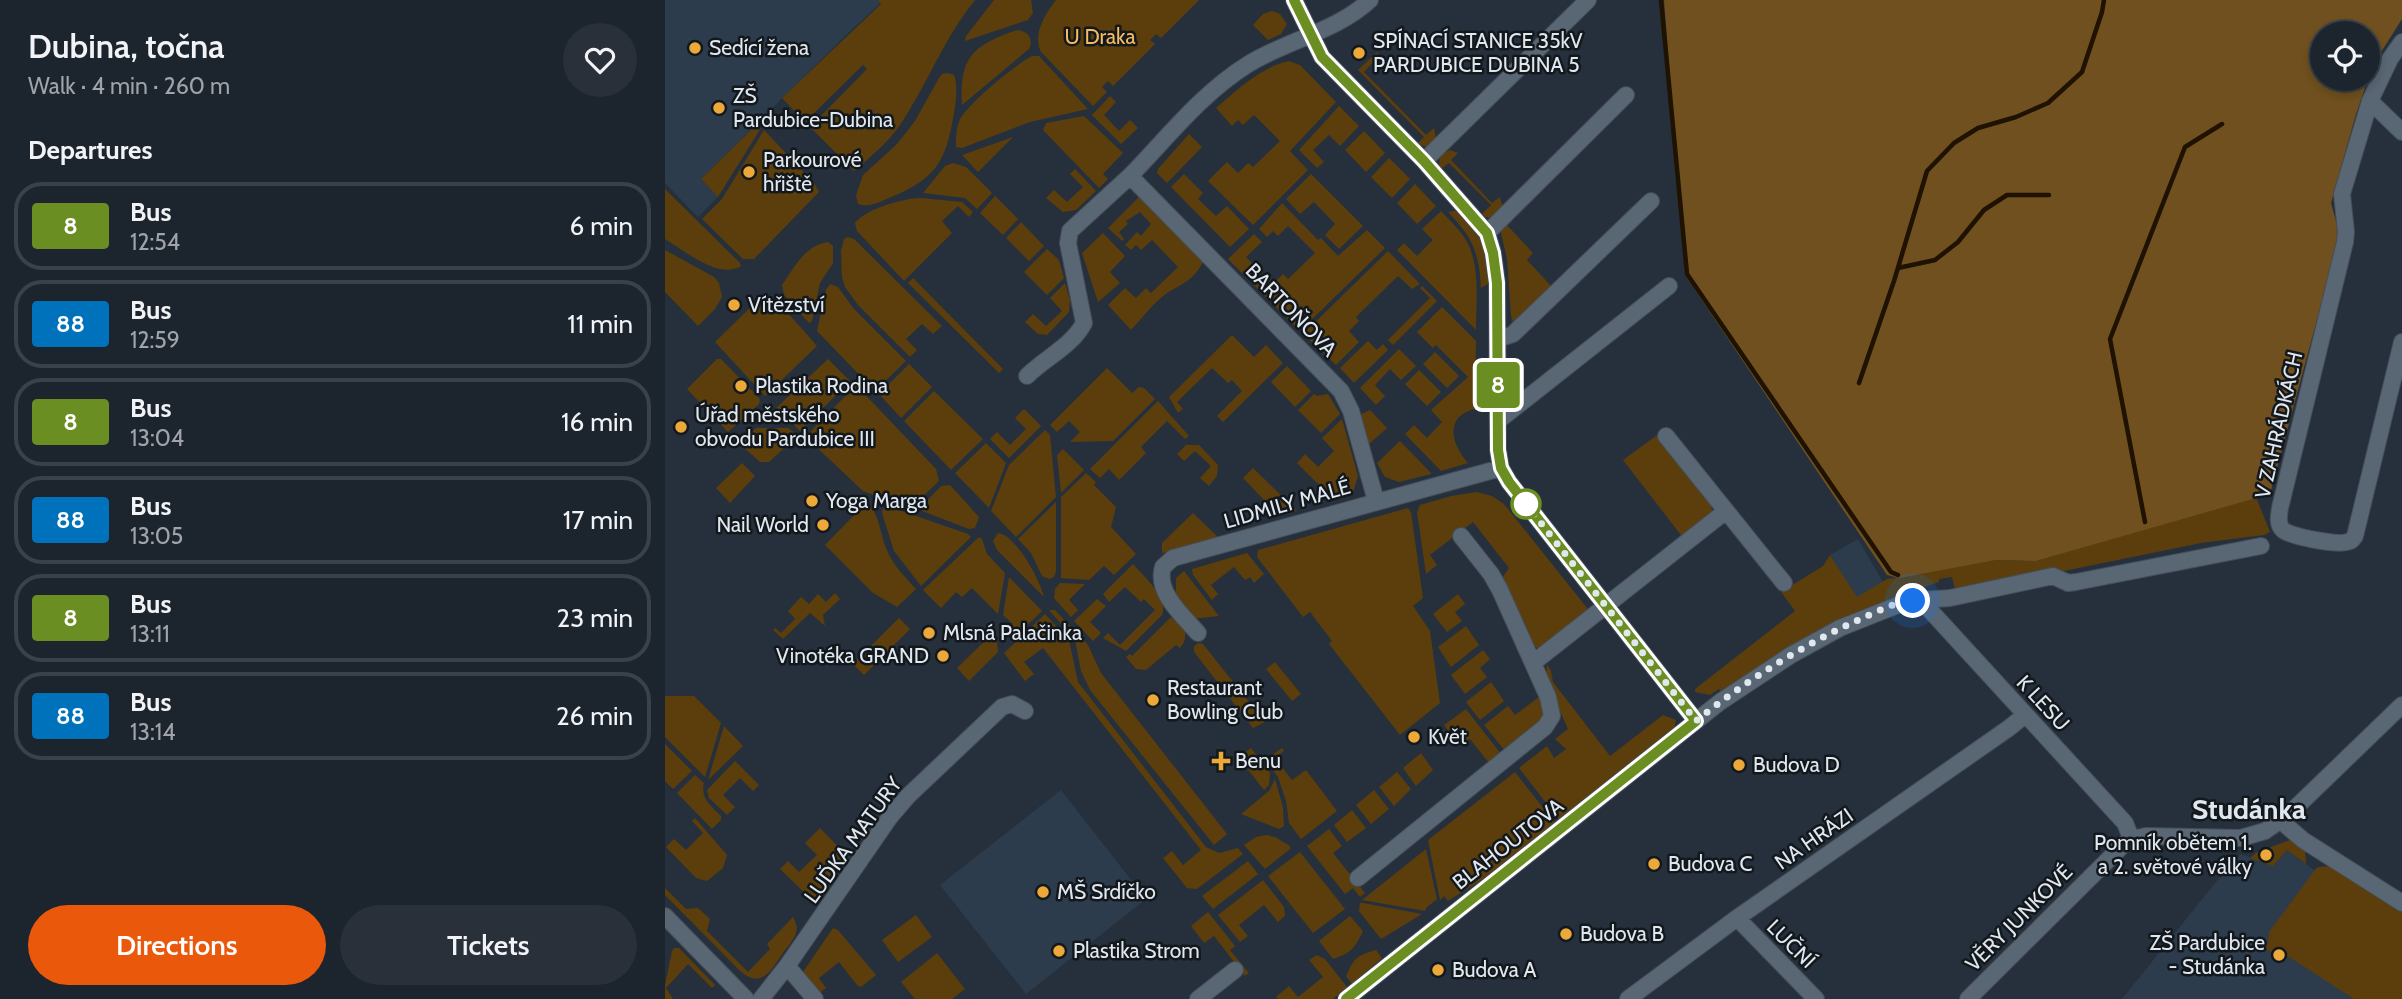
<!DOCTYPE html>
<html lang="en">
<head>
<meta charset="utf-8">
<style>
	body { margin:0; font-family:Cabin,sans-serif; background:#293039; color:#f1f3f6; height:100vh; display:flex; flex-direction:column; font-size:26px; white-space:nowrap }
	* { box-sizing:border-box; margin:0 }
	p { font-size:23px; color:#a0a4aa }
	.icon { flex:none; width:38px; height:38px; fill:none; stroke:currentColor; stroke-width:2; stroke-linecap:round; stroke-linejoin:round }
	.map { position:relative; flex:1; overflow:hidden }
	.panel { display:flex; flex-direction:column; background:#1c242d; width:665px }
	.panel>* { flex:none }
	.badge { padding:0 14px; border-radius:5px; font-size:24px; line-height:46px }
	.buttons { position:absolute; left:1645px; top:21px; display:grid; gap:14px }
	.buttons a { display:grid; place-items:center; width:70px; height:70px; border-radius:50%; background:#1c242d; box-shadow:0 4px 10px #0003,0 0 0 2px #3a4149; font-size:35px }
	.you { position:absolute; width:35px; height:35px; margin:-18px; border:5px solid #fff; border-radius:50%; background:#1a73e8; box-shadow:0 0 0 10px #1a73e833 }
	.map>.badge { position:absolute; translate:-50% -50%; box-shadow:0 0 0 4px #fff }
	h2 { padding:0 28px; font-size:26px; line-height:63px }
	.round { display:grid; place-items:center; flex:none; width:74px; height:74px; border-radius:37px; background:#293039 }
	.head { display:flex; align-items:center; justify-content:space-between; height:119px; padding:0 28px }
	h1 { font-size:33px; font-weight:600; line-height:52px }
	.cta { display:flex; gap:14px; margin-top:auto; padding:14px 28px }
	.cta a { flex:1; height:80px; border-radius:42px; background:#ea580c; color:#fff; font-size:28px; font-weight:600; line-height:80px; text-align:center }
	.cta a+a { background:#293039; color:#f1f3f6 }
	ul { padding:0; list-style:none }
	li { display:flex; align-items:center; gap:21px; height:88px; margin:0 14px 10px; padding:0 14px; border:4px solid #3a4149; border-radius:28px }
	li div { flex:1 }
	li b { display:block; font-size:26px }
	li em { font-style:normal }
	li .badge { min-width:77px; font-weight:700; text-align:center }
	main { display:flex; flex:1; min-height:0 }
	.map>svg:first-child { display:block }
	.built { fill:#2c3c4c }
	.green { fill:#5b3e0b }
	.forest { fill:#6f501e; fill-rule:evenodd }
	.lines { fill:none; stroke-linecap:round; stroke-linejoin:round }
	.stream { stroke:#1f1201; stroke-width:4.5 }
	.minor-casing { stroke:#444e58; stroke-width:18 }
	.minor { stroke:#596673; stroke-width:16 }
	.line-casing { stroke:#fff; stroke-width:16 }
	.line { stroke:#6b8e23; stroke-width:10 }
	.walk { stroke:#e0e7ef; stroke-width:7; stroke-dasharray:0 12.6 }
	.poi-dot { fill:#eca93a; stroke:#13181d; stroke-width:2.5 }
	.stop-dot { fill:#fff; stroke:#6b8e23; stroke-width:3.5 }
	.labels { text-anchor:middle; stroke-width:5; stroke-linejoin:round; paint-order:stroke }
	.park-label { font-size:21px; fill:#f6bb61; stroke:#13181d }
	.poi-label { font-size:21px; fill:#e0e7ef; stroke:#13181d; text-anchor:start }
	.street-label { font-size:21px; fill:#e0e7ef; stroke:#13181d }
	.district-label { font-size:28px; font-weight:bold; fill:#e0e7ef; stroke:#13181d }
</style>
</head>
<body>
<main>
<section class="panel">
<div class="head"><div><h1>Dubina, točna</h1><p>Walk · 4 min · 260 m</p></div><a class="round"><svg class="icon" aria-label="heart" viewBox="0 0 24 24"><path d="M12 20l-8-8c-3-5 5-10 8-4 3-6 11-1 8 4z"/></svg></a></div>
<h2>Departures</h2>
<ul>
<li><span class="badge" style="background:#6b8e23;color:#fff">8</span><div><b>Bus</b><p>12:54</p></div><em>6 min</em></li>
<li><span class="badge" style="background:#0072bc;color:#fff">88</span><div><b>Bus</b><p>12:59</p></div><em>11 min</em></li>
<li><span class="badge" style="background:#6b8e23;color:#fff">8</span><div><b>Bus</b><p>13:04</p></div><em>16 min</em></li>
<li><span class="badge" style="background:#0072bc;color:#fff">88</span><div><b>Bus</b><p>13:05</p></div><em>17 min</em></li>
<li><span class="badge" style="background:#6b8e23;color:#fff">8</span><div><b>Bus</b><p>13:11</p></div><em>23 min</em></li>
<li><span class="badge" style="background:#0072bc;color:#fff">88</span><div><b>Bus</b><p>13:14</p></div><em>26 min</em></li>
</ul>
<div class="cta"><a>Directions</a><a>Tickets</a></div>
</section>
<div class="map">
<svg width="1737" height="999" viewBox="0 0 1737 999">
	<rect width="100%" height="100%" fill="#25303c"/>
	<!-- built -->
	<path class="built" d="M0,0H213L216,3L183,33L36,179L53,197L33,217L0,183Z
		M1193,539L1218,582L1192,598L1165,555Z
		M396,790L481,899L361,994L275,885Z
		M1622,850L1649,870L1653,867L1737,912V999H1457L1550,883L1576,854L1608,866Z"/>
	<!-- green -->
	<path class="green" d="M213,0H310C279,38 262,85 235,125C223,143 205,157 189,171L145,127L202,69L198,65L140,122L117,98L216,4Z
		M329,0H366L368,13L363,20L300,41L301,36Z
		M391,0H534L496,38L491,34L485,40L490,44L448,86L443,81L437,87L442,92L428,106L376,52C367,35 380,14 391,0Z
		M607,11L615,14L622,24L616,34L603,40L588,25L598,14Z
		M352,30C363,31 369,39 364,49L297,105C294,56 309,45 352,30Z
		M712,52L714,56L699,72L761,135L769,128L771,140L762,147L752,144L759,137L693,70Z
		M367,56H374L423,109L365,122L297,148L291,147C291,138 291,127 295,119C304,103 351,64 367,56Z
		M624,61L635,65L671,102L625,151L643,170L588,225L543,181L562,162L573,173L583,163L588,167L615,141L589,115L578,125L573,120L567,126L551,108C572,90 596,67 624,61Z
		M283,73L289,75C293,86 291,101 289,113C281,162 271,179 224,198C214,202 205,208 193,204L191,195L198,175L232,144L250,121L274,78L277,74Z
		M445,96L451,102L439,115L454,131L465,120L473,128L456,144L427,115Z
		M674,106L694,126L675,146L664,135L648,150L659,162L652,168L634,150Z
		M419,116L458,153L438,174L443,179L434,188L378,130L381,123Z
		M92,124L96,128L53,197L36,179Z
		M99,130L149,183L154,192L89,259H78L37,219L57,199Z
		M699,131L720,153L701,172L680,150Z
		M524,134L537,147L502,183L492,173L493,169Z
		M348,137L313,172L297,155Z
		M785,150L793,153L786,160L827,203L835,197L838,209L828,218L820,217L817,214L826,205L784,163L776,169L774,167L775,155Z
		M724,158L745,179L727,198L706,177Z
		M288,163L301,167L327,193L312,209L300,198L258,193L280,166Z
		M410,169L431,191L411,210L398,212L381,198L389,190L402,202L418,187L405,174Z
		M519,174L538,193L533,199L551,216L562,206L584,229L565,247L506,187Z
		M646,174L698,226L674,249L660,235L670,224L649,202L635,214L621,199Z
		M750,184L771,206L752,224L732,203Z
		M0,189L75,263L76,266C54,280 20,251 0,239Z
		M330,196L353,219L338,235L315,213Z
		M474,197L539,260C528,281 520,282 502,293C489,302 477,318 466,330L443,305L460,288L471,298L481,288L486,293L513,267L487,240L476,250L471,245L466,250L460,245L472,232L476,236L486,224L475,212L461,221L463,224L454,232L459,239L457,241L443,228Z
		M256,198L297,202L308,212L304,217L293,206L277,221L287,233L239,281L192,231L190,223C200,209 239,198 256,198Z
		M617,203L653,240L656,238L673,256L702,230L720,248L635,331L587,283L597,273L608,284L618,274L623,279L650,253L623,226L613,236L608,231L602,237L594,229Z
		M795,210L817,241L826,282L816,288C814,252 808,238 783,212Z
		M776,211C786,222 798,232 804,246C815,271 811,303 811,330L732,250L739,243L752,256L768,240L757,229Z
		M356,222L379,246L364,261L341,238Z
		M840,223L868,253L862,260L889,289L849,325L846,316L842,259L835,228Z
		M438,233L460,256L445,272L455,283L433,302L417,253Z
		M589,234L597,242L581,257L593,269L583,279L563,259Z
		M183,237L189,239L277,326L268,334L257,324L241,339L252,350L245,357L193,305L180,287L177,277L176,251L179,239Z
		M163,242L168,246V263L155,283L147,321L144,323L119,295L117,285C129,268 140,245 163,242Z
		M382,249L394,260L399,278L382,295L359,272Z
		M0,250L49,277L54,283L57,297L50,309L33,326L0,292Z
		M723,251L755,284L747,289L733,276L691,317L694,321L684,331L694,342L671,365L638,334Z
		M248,278L338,369L334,373L243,283Z
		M400,283L405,300L404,312L382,335L373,334L360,322L368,314L381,326L397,311L385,298Z
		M165,284L173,287L189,309L241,361L210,391L152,331L161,290Z
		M757,286L772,301L728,345L723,340L765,298L755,288Z
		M96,297C113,297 140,333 152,346L100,396L50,342Z
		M777,307L811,341L810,409C779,416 786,444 803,463L776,471L740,434L749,425L762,438L777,422L766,410L803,377L771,345L768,348L752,332Z
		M567,335L589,357L601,345L618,363L558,422L552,416L577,391L567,380L563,383L547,368L512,402L518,409L513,413L504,397Z
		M703,341L712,350L718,344L723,350L689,383L675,368Z
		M734,349L751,366L736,380L725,369L710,385L720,396L711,405L695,388Z
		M770,352L794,376L782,388L758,364Z
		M52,359H56L95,399L94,404L63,432L22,389Z
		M163,359L185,381L135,431L111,408Z
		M244,364L267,387L236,418L214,394Z
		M622,366L646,391L630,407L606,382Z
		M442,368L467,393L474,387L479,388L490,399L448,441L405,442L415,432L404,421L392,432L385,425Z
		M754,370L776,392L762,406L740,384Z
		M191,385L271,469L274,481L251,503L239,506L198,491L146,442V431Z
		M269,391L318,439L286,470L239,421Z
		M649,394L652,396L663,394L675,414L656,433L633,410Z
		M493,401L524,436L520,439L502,421L476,447L481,453L454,480L444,469L435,478L425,469Z
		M359,409L376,426L344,458L325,439L332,432L345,445L361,429L350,418Z
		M705,410L722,428L704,444L694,415Z
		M677,419L693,476L688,492L675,499L663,494L632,463L640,454L653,467L669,451L657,438Z
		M91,428H123L131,434L130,438L104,462H95L75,444Z
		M380,430L385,435L391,497L351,537L326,511L344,465Z
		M995,433L1046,501L1047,512L1019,539L958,460Z
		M735,441L766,473V474L734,482L720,477L712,463Z
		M321,443L341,463L324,508L290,473Z
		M521,445H534L553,465L552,476L544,486L535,478L546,466L530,451L519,461L512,454Z
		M398,449L419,470L396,493L392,455Z
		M77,463L90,476L65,503L51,488Z
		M588,468L632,511L614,516L578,478Z
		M421,473L431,482L429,485L451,507L446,527L471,554L449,575L439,566L424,580L396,578V497Z
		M285,485L314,517L310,528L304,529L257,511V506L276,486Z
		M812,492L827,496L839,504L922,608L921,612L878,647L872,648L863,641L836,580L844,568L808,522L765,555L772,565L761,574L752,512L755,505L786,496Z
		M1591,497L1605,532L1599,535L1536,543L1291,593L1287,577L1274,579V582L1220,601L1169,623L1058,694L1054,689L1045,695L1030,692V689L1130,611L1116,592L1158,566L1165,555L1192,597L1222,579L1331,560L1371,561Z
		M391,502V571L389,577L384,579L377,576L366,553L353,539Z
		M205,505C215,518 215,533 221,548C227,564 239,576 251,589L232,607L208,593L160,545L195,509Z
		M222,506L303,534L306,537L256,586L229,551L217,513L218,509Z
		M743,508L746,512L758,598L748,606L765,631L775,703L735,735L664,644L667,641L645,612L638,617L592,557L593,550Z
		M528,513L555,539L519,550L497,553V543Z
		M333,533C351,535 375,580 379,597L332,550L328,541Z
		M314,537L317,539L322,554L340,573L333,614L307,588L297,597L291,592L276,608L258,590Z
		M582,553L599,574L589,583L585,577L580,580L569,567L546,585L553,594L547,600L528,575L527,569Z
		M468,564C479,577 504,598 497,615L461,651L438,638L443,633L455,645L490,610L479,599L476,602L460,587L444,602L438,594Z
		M519,571L554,616L527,619L507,594L511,591V578Z
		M344,577L377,611L353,634L343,630L348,624L338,615Z
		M395,583L420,584L404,600L413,610L406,617L389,598L390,589Z
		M170,593L175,599L158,615L160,626L145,613L118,639L108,630L110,628L116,633L130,619L123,611L136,597L144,604L153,594L161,602Z
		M793,594L800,604L790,612L797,621L782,632L768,614Z
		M432,599L441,606L425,622L436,633L428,641L409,621Z
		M384,610H390L423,645L436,673L562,834L549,845L425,690L416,671L410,640Z
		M380,614L404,640L413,682L541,847L554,853L573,848L578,854L532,889L522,888L498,858L507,851L518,865L536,850L378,648L359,662L369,674L360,681L339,653Z
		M506,617L520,630C521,637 520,642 515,648L511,645L481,670L471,669L461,657L465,654L467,656Z
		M234,618L245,629L199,675L188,664Z
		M801,626L814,645L786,667L773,647Z
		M331,630L333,652L304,681L292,668Z
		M534,643L538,644L600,722L588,728L529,652V646Z
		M818,650L825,659L815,668L822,677L800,694L786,675Z
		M610,662L636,694L627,701L601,669Z
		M882,664L886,671L888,682L945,756L998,715L1011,720L1009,729L895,821L854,768L882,746L889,758L901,749L890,739L903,729L881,680Z
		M826,682L839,701L815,720L801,702Z
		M0,696H29L56,723L40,777L0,737Z
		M874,697L880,700L878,720L840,751L819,725L843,706L850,715Z
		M801,709L836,754L824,763L805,739L795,746L779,725Z
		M59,726L78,746L43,780Z
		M0,744L27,771L8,789L0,781Z
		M586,748L605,773L604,785L599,790L576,761L581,756L579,753Z
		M617,748L619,751L610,758L627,780L641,770L672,811L636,839L624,823L621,801L613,777L600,760Z
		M756,753L768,770L751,786L738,768Z
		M70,761L94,785L88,791L75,778L58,795L70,807L62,815L44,798L42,790Z
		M732,772L746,789L729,806L714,787Z
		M850,772L891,824L826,874L783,901L779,896L775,900L763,840Z
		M30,775L39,783C35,798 46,806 56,816V820L47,829L12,793Z
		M610,779L618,807L619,826L614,829L576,814L604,791Z
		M709,790L724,809L706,824L691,805Z
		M687,810L701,828L682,842L669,825Z
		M30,818L62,855L58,868L42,881L31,878L1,847L9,839L21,850L38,833L27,821Z
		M155,828L184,858L155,899L148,901L115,869L123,861L134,872L152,855L140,843Z
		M664,829L677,846L668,853L700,893L695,897L688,888L680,894L642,846Z
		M601,835L610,837L625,846V849L600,869L579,845L591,837Z
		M1628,839L1640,849L1641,864L1622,850L1608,866L1585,858L1592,852Z
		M761,849L772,899L761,908L760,911L697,900Z
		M635,852L680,909L648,933L603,876Z
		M583,861L593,874L548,909L537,896Z
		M1666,866L1737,912V999H1689L1621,955L1617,959L1600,948L1603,942L1604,932L1650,870L1653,867Z
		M598,880L619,907L620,916L613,922L599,905L574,925L583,936L575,942L553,915Z
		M0,888L21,909L33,908L45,919L42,931L83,972L105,949L102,944L128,917C131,923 133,927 131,933C129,940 122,947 118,953C107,969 97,990 75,971L0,895Z
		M695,903H698L757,914L716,939L694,911Z
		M543,912L570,946L565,950L584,973L580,976L549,936L539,943L526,926Z
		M251,915L267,937L233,962L217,940Z
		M685,916L698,931C690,948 686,953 668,959L654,941Z
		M168,928L173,930L211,975L196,987L192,985L174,962L154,978L161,988L153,994L138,972Z
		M9,948H14L50,985L47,988L23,964L1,988L8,999H0V985L7,951Z
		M711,950L717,958L687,984L681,976C690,957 691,956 711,950Z
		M272,953L300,989L287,999H250L236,982Z
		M652,955L660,959L682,987L668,999H613L611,997L624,986L633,997L658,977L644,960Z"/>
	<!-- forest -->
	<path class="forest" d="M999,0H1737V19L1708,65L1691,114L1666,203L1674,232L1671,249L1605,494L1371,561L1331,560L1234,578L1222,575L1020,275ZM1657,33H1703V79H1657Z"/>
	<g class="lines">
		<!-- stream -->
		<path class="stream" d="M996,0L1022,274L1226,572L1233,575
			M1233,268L1270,260L1293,242L1319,210L1342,195H1384
			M1194,383L1229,281L1262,171L1289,143L1313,128L1351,117L1383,103L1417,72L1437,12L1439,0
			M1480,522L1445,339L1520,147L1557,124"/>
		<!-- minor casing -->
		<g class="minor-casing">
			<path id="minor" d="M629,0L657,57L759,161L822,233L828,253L832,283L833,450L836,468L844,482L1031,721
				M705,0C671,32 621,40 582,65C537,93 502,138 465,176L676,391L686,411L711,501
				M1737,42L1725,59L1705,101L1677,194L1681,232L1680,242L1615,508C1614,515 1612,523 1617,529C1624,537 1672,545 1682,542C1687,541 1687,540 1690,536L1737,342
				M1705,101L1737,132
				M759,161L923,0
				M822,233L961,95
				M833,339L848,334L986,201
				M362,376C380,358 407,346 419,323L403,243L405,231L465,176
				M833,421L1004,286
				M1001,436L1119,583
				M1253,601L1262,607L1460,823L1466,838
				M533,633C518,616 490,592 498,567L508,558L836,468
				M868,663L1061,511
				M1616,821L1638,840L1737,903
				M693,878L880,727L887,716L883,697L835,590L826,574L796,536
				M0,916L81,999
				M1072,918L1151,999
				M122,966L150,999
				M96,999L122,966L225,817L243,796L337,707L347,704L360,711
				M533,999L570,970
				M681,999L1055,702L1126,655L1175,628L1243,601L1285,598L1388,576L1403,583L1411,582L1596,546
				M963,999L1072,918L1344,728L1360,715
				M1303,999L1463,840L1481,836L1576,838L1600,831L1623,815L1737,705"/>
		</g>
		<!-- minor -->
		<use href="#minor" class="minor"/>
	</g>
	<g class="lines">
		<!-- line casing -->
		<g class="line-casing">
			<path id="line" d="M629,0L657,57L759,161L822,233L828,253L832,283L833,450L836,468L844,482L1031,721L681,999"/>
		</g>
		<!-- line -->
		<use href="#line" class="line"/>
		<!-- walk -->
		<path class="walk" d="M861,504L1031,721C1083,679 1141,643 1202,616C1216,610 1233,601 1248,601"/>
	</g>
	<!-- markers -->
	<g class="poi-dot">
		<circle cx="30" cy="48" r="7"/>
		<circle cx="694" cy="53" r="7"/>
		<circle cx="54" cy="108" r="7"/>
		<circle cx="84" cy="172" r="7"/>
		<circle cx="69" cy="305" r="7"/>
		<circle cx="76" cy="386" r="7"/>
		<circle cx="16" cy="427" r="7"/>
		<circle cx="147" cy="501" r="7"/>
		<circle cx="158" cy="525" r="7"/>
		<circle cx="264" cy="633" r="7"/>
		<circle cx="278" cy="656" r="7"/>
		<circle cx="488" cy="700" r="7"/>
		<circle cx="749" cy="737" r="7"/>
		<path d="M552.5 750.5h7v7h7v7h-7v7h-7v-7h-7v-7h7z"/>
		<circle cx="1074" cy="765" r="7"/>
		<circle cx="1601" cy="855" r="7"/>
		<circle cx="989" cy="864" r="7"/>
		<circle cx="378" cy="892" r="7"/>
		<circle cx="901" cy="934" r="7"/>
		<circle cx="394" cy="951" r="7"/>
		<circle cx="1614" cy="955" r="7"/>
		<circle cx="773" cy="970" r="7"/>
	</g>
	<circle class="stop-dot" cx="861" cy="504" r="14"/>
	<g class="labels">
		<!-- park labels -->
		<g class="park-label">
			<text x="435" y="44">U Draka</text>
		</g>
		<!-- poi labels -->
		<g class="poi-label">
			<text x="708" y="48">SPÍNACÍ STANICE 35kV<tspan x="708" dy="24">PARDUBICE DUBINA 5</tspan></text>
			<text x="44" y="55">Sedící žena</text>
			<text x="68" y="103">ZŠ<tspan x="68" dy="24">Pardubice-Dubina</tspan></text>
			<text x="98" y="167">Parkourové<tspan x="98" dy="24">hřiště</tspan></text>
			<text x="83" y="312">Vítězství</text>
			<text x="90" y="393">Plastika Rodina</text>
			<text x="30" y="422">Úřad městského<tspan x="30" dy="24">obvodu Pardubice III</tspan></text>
			<text x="161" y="508">Yoga Marga</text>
			<text x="144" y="532" text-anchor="end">Nail World</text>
			<text x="278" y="640">Mlsná Palačinka</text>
			<text x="264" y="663" text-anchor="end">Vinotéka GRAND</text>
			<text x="502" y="695">Restaurant<tspan x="502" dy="24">Bowling Club</tspan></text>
			<text x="763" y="744">Květ</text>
			<text x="570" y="768">Benu</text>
			<text x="1088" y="772">Budova D</text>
			<text x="1587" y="850" text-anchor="end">Pomník obětem 1.<tspan x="1587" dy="24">a 2. světové války</tspan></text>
			<text x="1003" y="871">Budova C</text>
			<text x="392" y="899">MŠ Srdíčko</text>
			<text x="915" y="941">Budova B</text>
			<text x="1600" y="950" text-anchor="end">ZŠ Pardubice<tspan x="1600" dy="24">- Studánka</tspan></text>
			<text x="408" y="958">Plastika Strom</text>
			<text x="787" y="977">Budova A</text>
		</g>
		<!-- street labels -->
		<g class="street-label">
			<text transform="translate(626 310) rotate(46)" y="7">BARTOŇOVA</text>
			<text transform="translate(1614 425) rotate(-77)" y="7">V ZAHRÁDKÁCH</text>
			<text transform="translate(622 504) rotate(-16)" y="7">LIDMILY MALÉ</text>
			<text transform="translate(1378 703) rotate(47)" y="7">K LESU</text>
			<text transform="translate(1149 839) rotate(-35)" y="7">NA HRÁZI</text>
			<text transform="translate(188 840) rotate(-54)" y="7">LUĎKA MATURY</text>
			<text transform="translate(843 844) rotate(-38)" y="7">BLAHOUTOVA</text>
			<text transform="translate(1354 918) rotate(-45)" y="7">VĚRY JUNKOVÉ</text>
			<text transform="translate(1126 944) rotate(45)" y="7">LUČNÍ</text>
		</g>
		<!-- district labels -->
		<g class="district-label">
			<text x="1584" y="819">Studánka</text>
		</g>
	</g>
</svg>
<div class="buttons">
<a><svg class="icon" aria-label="locate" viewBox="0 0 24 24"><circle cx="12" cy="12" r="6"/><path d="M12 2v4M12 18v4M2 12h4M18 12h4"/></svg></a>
</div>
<div class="you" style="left:1248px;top:601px"></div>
<b class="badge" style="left:833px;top:385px;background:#6b8e23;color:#fff">8</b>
</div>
</main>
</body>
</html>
